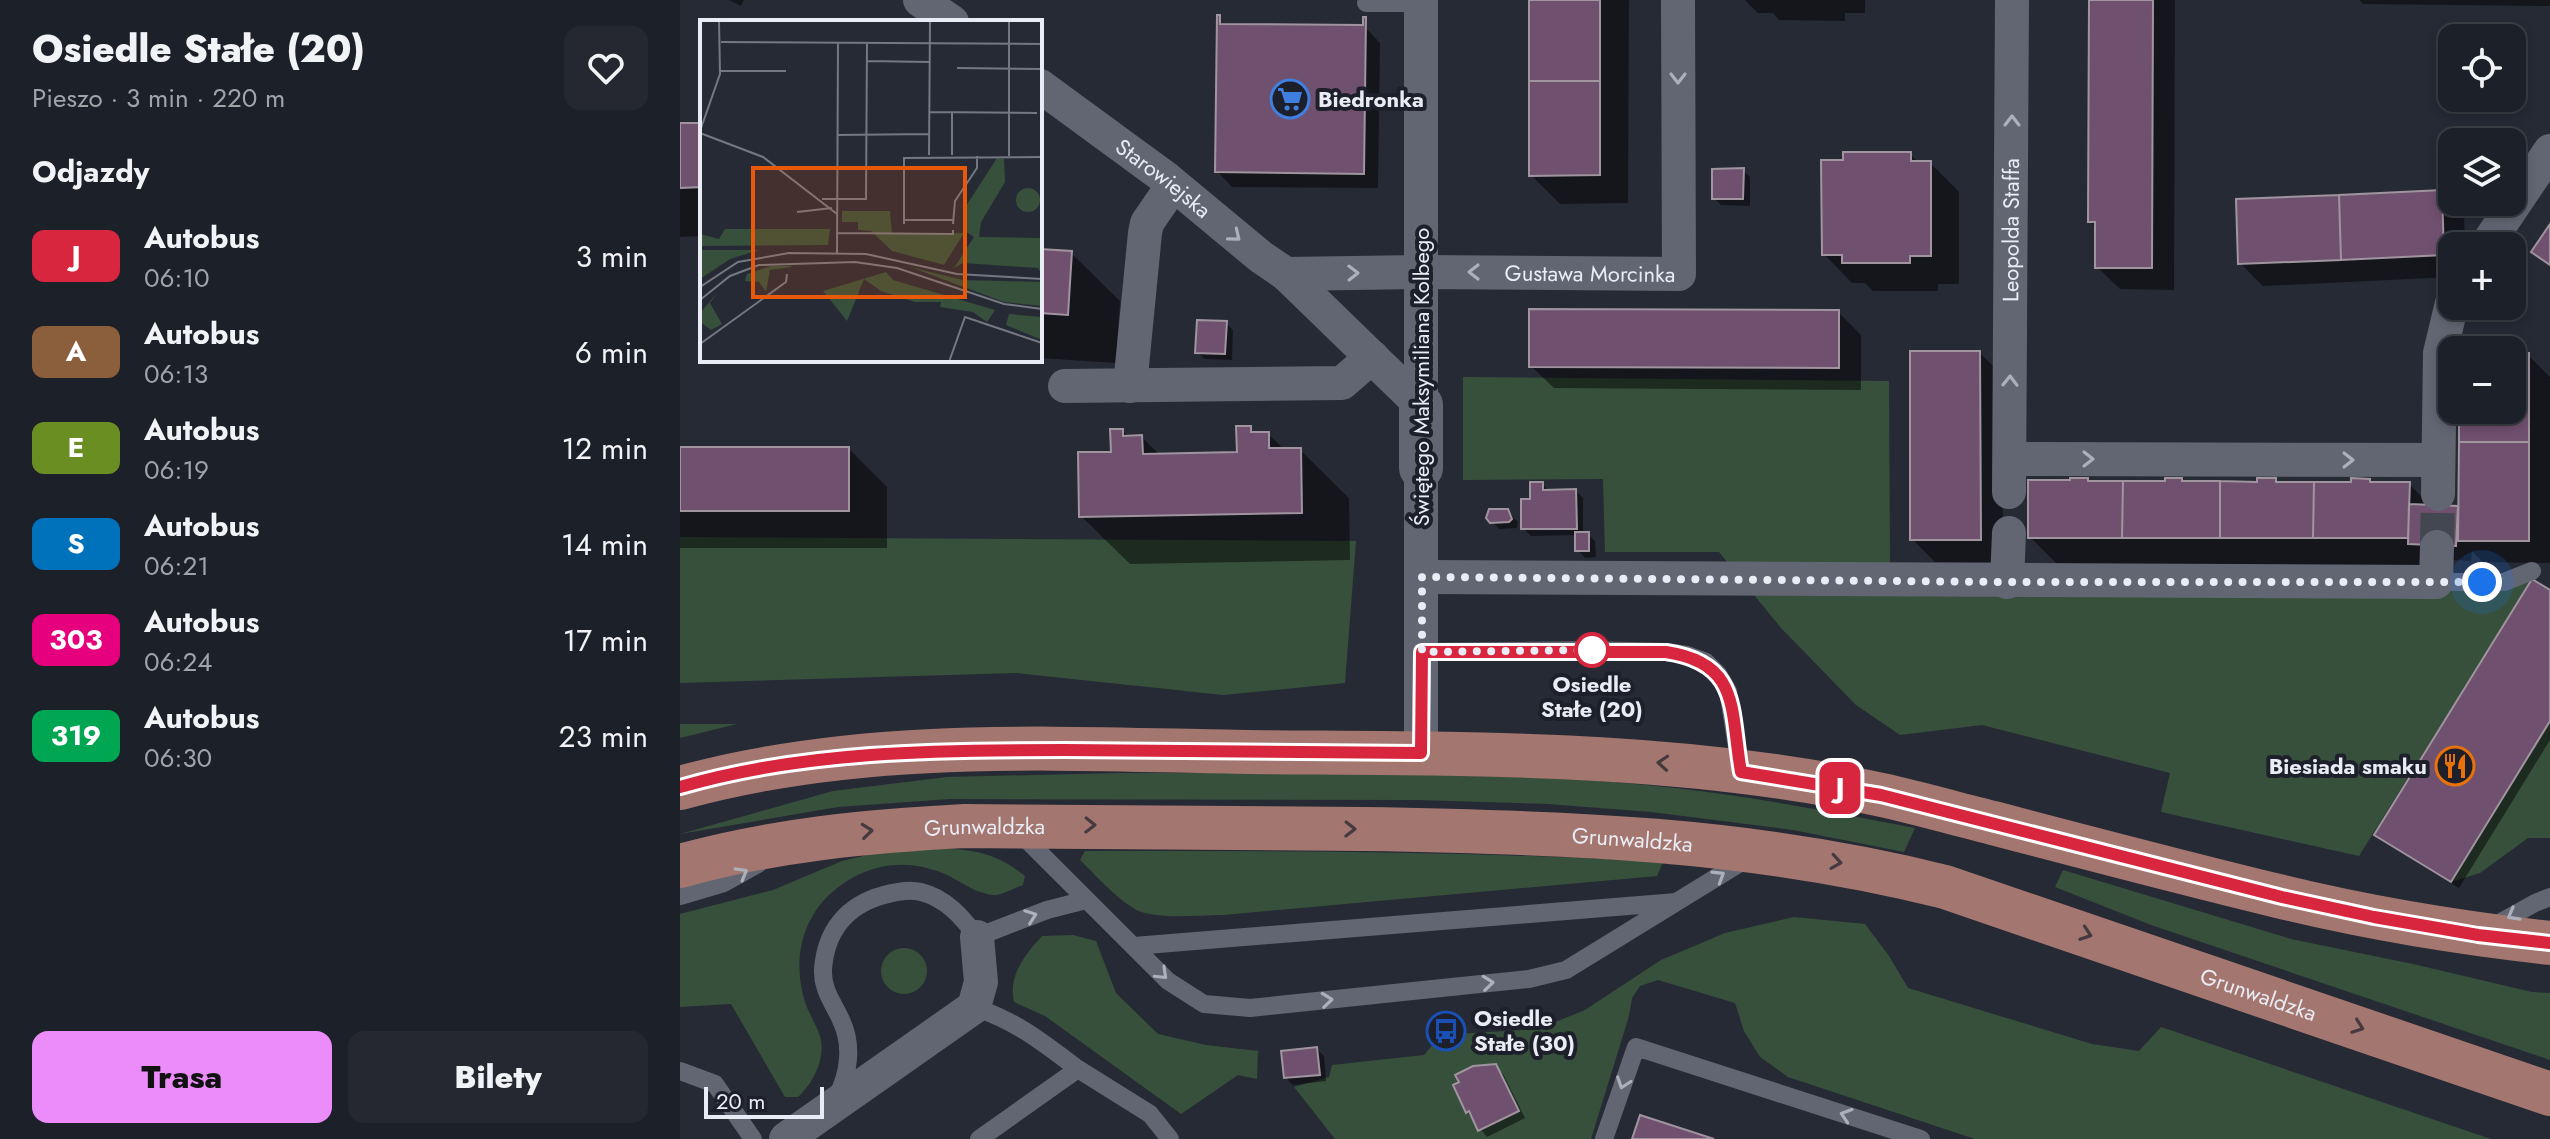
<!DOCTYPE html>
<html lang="pl">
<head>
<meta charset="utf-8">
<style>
	body { margin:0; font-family:Jost,sans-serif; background:#252830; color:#f1f3f6; height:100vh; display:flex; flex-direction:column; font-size:30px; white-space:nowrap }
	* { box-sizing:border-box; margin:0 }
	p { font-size:26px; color:#a0a3a8 }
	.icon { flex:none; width:44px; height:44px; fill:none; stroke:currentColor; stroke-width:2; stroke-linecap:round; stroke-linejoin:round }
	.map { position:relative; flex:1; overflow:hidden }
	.drawer { display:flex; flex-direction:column; background:#1c2028; width:680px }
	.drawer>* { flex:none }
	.badge { padding:0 16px; border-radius:12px; font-size:28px; line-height:52px }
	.buttons { position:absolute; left:1758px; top:24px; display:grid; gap:16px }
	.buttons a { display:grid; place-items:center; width:88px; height:88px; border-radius:16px; background:#1c2028; box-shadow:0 4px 12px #0003,0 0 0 2px #3a3e45; font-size:40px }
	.scale { position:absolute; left:24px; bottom:20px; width:120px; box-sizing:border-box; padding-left:8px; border:4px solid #e9ecf4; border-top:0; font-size:22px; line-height:28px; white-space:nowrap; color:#e9ecf4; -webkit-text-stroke:6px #1d202b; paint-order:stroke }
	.you { position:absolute; width:40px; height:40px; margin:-20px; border:6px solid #fff; border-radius:50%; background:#1a73e8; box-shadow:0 0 0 12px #1a73e833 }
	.map>.badge { position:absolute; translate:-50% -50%; box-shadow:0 0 0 4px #fff }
	h2 { padding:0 32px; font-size:30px; line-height:72px }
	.round { display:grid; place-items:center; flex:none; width:84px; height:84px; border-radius:16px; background:#252830 }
	.summary { display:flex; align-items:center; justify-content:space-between; height:136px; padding:0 32px }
	h1 { font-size:38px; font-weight:800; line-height:60px }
	.primary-button { display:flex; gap:16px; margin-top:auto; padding:16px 32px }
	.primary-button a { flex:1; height:92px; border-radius:16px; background:#ec8cfb; color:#111; font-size:32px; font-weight:800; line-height:92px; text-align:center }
	.primary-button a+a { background:#252830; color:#f1f3f6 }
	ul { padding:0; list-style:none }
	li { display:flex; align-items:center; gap:24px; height:96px; padding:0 32px }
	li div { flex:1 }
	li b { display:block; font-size:30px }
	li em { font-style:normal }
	li .badge { min-width:88px; font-weight:700; text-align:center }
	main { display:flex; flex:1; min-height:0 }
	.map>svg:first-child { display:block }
	.green { fill:#37503b }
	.shadow { fill:#0007 }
	.building { fill:#70506f; stroke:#a0949f; stroke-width:2 }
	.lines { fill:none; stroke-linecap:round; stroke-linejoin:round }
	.street-tunnel { stroke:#434752; stroke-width:34; stroke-dasharray:34 17; stroke-linecap:butt }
	.lane { stroke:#626673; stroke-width:18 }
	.street { stroke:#626673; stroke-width:34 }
	.secondary { stroke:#626673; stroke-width:44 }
	.primary { stroke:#a3766f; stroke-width:44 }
	.oneway { stroke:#acb0ba }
	.oneway2 { stroke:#453a3f }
	.line-casing { stroke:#fff; stroke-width:18 }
	.line { stroke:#d7263d; stroke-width:12 }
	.walk { stroke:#e9ecf4; stroke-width:8; stroke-dasharray:0 14.4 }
	.stop-dot { fill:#fff; stroke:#d7263d; stroke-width:4 }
	.labels { text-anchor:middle; stroke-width:8; stroke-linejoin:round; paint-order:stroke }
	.poi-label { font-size:22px; font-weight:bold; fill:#e9ecf4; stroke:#1d202b; text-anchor:start }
	.street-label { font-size:22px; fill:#e9ecf4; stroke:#1d202b }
	.stop-label { font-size:22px; font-weight:bold; fill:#e9ecf4; stroke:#1d202b }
	.inset-road { fill:none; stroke:#747881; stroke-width:2 }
	.view { fill:#e8590c; fill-opacity:0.15; stroke:#e8590c; stroke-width:4 }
	.inset-edge { fill:none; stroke:#e9ecf4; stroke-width:4 }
</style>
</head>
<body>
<main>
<section class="drawer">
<div class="summary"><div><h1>Osiedle Stałe (20)</h1><p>Pieszo · 3 min · 220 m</p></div><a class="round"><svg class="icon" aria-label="heart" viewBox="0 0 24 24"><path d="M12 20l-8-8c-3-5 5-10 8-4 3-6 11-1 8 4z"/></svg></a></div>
<h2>Odjazdy</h2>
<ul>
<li><span class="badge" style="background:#d7263d;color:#fff">J</span><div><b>Autobus</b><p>06:10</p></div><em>3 min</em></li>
<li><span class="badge" style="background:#8b5e3c;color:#fff">A</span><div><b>Autobus</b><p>06:13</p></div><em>6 min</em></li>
<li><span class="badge" style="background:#6b8e23;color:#fff">E</span><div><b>Autobus</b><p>06:19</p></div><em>12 min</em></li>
<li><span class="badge" style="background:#0072bc;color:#fff">S</span><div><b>Autobus</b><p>06:21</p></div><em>14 min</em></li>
<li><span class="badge" style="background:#e6007e;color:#fff">303</span><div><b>Autobus</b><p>06:24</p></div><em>17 min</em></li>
<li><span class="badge" style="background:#00a651;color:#fff">319</span><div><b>Autobus</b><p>06:30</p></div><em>23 min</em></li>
</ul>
<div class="primary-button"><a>Trasa</a><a>Bilety</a></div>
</section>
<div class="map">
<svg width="1870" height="1139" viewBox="0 0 1870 1139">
	<rect width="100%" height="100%" fill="#262a35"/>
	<!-- green -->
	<path class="green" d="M783,377L1209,381L1210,563L1852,579L1679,856L1481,812L1490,773L1302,725L1220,735L1176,705L1101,628L1039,552H925L923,479L783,480Z
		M0,537L676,541L665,683L543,695L336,673L0,683Z
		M1870,721V838H1848L1800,873L1771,882Z
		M0,724H57L0,738Z
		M440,773C615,774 792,768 966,785C1056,793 1146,811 1235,828L1224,852L1113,830L971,812L868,804L737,800L270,799L158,807L0,834L153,791L267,777Z
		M260,848C296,850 316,853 345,876L343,885C334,888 322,895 314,895C297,894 283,883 269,876C227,856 184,863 150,894C120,922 113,964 125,1002C129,1014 136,1024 140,1036C146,1058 134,1082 118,1097H105L51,1004L0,1007V914L93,890L162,861L204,851Z
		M405,851C598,851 791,851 983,862L977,876L543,915C518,915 489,919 465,913C444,908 416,875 400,860Z
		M1383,870L1611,939L1733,964L1852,992L1870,993V1060L1471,925L1375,887Z
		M1114,917L1185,924L1209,956L1228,988L1412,1044L1459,1051L1481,1027L1811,1139H1295L1108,1077L1080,1057L1064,1031L1055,1003L978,980L960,986L952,998L949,1016L911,1139H655L614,1087L649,1077L652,1065L744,1055L761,1035L858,1029L905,1010L981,960L1045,933Z
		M393,935L416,941L436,993L478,1034L526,1045L578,1051L577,1079L558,1075L501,1114L365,1016L334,1002C328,975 345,955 362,936Z
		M201 971a23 23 0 1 1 46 0a23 23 0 1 1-46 0Z"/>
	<!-- shadow -->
	<path class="shadow" d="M49,0H64L61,6Z
		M852,0H949L948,203L880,204L851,175Z
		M1065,0H1185V13H1165V21L1099,20L1093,13H1078Z
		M1411,0H1495L1494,290L1440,289L1417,267V229L1410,221Z
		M1679,0H1870V6L1683,4Z
		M685,27L700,43L698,188L552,187L537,171Z
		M0,125H22V236L0,237Z
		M1230,154L1239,163H1250L1279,192V284H1258V291H1193L1185,283H1172L1144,254Z
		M1063,170L1070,177V206L1041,205L1034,198Z
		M1761,192L1784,215L1785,246H1772V277L1583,286L1560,263Z
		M360,243L368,251L391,253L440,301L436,363L360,358Z
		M1158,312L1181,335V390L874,388L851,366Z
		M546,323L553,330L552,360L525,359L517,352Z
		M1300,353L1322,375L1323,562H1255L1232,539Z
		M1832,354L1848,355L1870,377V563L1803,562L1792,551L1791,561L1756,559V566H1379L1350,537L1407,480L1411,483H1487L1501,480L1505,483L1579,484L1595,480L1598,484H1673L1689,481L1692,484H1729L1752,507L1777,508L1780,511L1781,410H1832Z
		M570,428L577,434H588L605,450H620L669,498L670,560L450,564L401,516L443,431L449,437H462L480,455L559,454Z
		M0,449H169L207,487V548H0Z
		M862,484L870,492L896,491L903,498V534H908L915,541L916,557L905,558L898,550V535L851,536L843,528L852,501Z
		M827,511L838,522L837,528L819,529L808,517Z
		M1870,592V740L1779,888L1704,842L1697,835Z
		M637,1049L644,1056L646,1081L613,1085L605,1077Z
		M815,1066L823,1074L845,1118L807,1137L787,1112Z"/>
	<!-- building -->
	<path class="building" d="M849,0H920V81H849Z
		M1409,0H1473L1472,268H1415V222H1408Z
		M537,15H540V24L683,25V17H686L684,174L535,172Z
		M849,81H920V175L849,176Z
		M0,123H22V187L0,188Z
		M1163,152H1231V161H1251V256H1230V263H1162V255H1142L1141,160H1163Z
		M1064,168L1063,199H1032V169Z
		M1762,190L1764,255L1661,260L1659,195Z
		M1659,195L1661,260L1558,264L1556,199Z
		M1870,224V265L1851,252Z
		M360,249L392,251L388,315L360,313Z
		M849,309L1159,310V368L849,367Z
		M517,320L547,321L545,354L515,353Z
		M1230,351H1300L1301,540H1230Z
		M1832,352L1849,353V442H1779V410H1832Z
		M556,426H571V432H589V448H621L622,513L399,517L398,452H431L430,429H443V436L462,435L463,454L557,452Z
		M1779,442H1849V541H1778Z
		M0,447H169V511H0Z
		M1390,478H1408V481H1443L1442,538H1348V480H1390Z
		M1485,478H1502V481H1540V538H1442L1443,481H1485Z
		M1577,478H1596V482H1634L1633,538H1540V481L1577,482Z
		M1671,478L1690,479V482H1730L1728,538H1633L1634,482H1671Z
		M850,482H863V490L896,489L897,529H841V499H850Z
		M1729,504L1778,506L1776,546L1728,544Z
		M809,509H828L832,519L829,522L810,523L806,518Z
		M895,532H909V551H895Z
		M1852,579L1870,590V721L1771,882L1694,835Z
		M637,1047L640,1075L604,1078L601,1051Z
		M816,1064L839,1111L798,1131L789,1111L786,1113L773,1085L779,1082L775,1075L793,1066Z
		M960,1115L1034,1139H952Z"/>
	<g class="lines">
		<!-- street-tunnel -->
		<path class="street-tunnel" d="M1757,547L1758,494"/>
		<!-- lane -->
		<path class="lane" d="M686,3H741
			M1756,582H1824L1852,571
			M742,652L912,650L986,652L1007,655L1026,662L1038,674L1048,691L1061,772
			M340,833L488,981L524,1004L570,1008L849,979L886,970L1068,858
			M0,896L44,883L78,864
			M1812,927L1855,903L1870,897
			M454,946L997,902
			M294,1007C338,1022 362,1042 398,1069L299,1139
			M398,1069L470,1114L490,1139
			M0,1071L35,1084L73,1139
			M157,1097C169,1073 173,1045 161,1020C153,1002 142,990 143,969C146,930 167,905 204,895C215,892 230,889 241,892C266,898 283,918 297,937L367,910L406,900
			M924,1139L956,1047L1241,1139"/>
		<!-- street -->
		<g class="street">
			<path d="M240,0L272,22"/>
			<path id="s1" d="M360,86L487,179L581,257L606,274L741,405"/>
			<path d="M1806,246L1870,151"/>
			<path id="s2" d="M606,274L740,272L999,274L998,0"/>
			<path d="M385,386L662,383L692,357"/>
			<path d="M450,386L465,233L467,223L493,185"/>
			<path d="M741,405V0"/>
			<path d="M1330,459L1758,460"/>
			<path id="s3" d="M1329,492L1332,0"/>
			<path d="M1758,494L1760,353L1772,303"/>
			<path d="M742,577L1756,582L1757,547"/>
			<path d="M1327,582L1329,533"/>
			<path d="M741,753V468"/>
			<path d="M106,1139L294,1007L301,982L297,937"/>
		</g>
		<!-- secondary -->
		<path class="secondary" d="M741,405V468"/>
		<!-- primary -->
		<g class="primary">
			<path d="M0,788C184,737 379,749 568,752C779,754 994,750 1202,795C1239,803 1276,814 1313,823C1408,848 1503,873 1598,896C1688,918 1779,933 1870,943"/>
			<path id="s4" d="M0,866C94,840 188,831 285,826C417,826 550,827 683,829C881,832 1072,838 1265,887L1870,1094"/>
		</g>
	</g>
	<!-- one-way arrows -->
	<defs><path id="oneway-chevron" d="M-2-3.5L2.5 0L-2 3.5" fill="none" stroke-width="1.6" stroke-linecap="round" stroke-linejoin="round" transform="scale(2)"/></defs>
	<g class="oneway">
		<use href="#oneway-chevron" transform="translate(998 78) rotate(90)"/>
		<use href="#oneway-chevron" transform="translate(1332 121) rotate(-90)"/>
		<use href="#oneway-chevron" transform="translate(555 236) rotate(39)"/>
		<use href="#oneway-chevron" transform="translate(794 272) rotate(-180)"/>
		<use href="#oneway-chevron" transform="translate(673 273) rotate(-1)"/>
		<use href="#oneway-chevron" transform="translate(1330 381) rotate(-89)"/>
		<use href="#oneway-chevron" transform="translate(1408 459)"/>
		<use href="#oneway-chevron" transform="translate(1668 460)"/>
		<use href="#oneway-chevron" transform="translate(62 873) rotate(-30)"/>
		<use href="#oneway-chevron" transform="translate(1039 876) rotate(-32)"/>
		<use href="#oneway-chevron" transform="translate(1833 915) rotate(151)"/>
		<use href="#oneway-chevron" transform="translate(351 916) rotate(-20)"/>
		<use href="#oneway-chevron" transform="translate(482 974) rotate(44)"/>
		<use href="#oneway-chevron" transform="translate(808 983) rotate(-6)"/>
		<use href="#oneway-chevron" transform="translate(647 1000) rotate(-6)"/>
		<use href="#oneway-chevron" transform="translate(943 1083) rotate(109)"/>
		<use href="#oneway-chevron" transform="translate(1166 1115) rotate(-162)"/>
	</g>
	<g class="oneway2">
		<use href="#oneway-chevron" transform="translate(983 763) rotate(-176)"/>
		<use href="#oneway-chevron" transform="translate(410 825) rotate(1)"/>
		<use href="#oneway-chevron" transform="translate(670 829) rotate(1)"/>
		<use href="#oneway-chevron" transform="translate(187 831) rotate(-6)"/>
		<use href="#oneway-chevron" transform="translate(1156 862) rotate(9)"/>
		<use href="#oneway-chevron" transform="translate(1406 934) rotate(19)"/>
		<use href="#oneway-chevron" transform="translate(1678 1027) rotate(20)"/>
	</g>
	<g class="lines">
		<!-- line casing -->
		<g class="line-casing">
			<path id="line" d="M0,787C124,751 256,750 384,750C503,750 622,753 741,753L742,652H986C1061,663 1050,710 1061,772L1201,795L1602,897L1694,917L1798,935L1870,943"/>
		</g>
		<!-- line -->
		<use href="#line" class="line"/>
		<!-- walk -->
		<path class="walk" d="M912,650L742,652V577L1327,582H1802"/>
	</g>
	<!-- icons -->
	<defs>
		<g id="supermarket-ring" transform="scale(2)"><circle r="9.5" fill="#1d202b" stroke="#3f7fe0" stroke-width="1.5"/><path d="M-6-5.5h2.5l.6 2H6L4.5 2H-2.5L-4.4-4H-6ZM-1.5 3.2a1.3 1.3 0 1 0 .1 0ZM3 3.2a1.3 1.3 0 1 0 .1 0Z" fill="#3f7fe0"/></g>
		<g id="restaurant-ring" transform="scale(2)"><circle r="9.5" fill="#1d202b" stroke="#e8710a" stroke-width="1.5"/><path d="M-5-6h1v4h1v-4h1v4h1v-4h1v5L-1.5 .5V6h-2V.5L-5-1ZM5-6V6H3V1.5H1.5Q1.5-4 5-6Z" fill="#e8710a"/></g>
		<g id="bus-ring" transform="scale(2)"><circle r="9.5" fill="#1d202b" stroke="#1a4fb4" stroke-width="1.5"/><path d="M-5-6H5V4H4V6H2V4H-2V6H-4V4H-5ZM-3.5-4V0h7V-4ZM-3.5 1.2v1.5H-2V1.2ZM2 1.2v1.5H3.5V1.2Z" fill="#1a4fb4"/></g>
	</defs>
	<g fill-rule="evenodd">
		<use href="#supermarket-ring" x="610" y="99"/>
		<use href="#restaurant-ring" x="1775" y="766"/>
		<use href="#bus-ring" x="766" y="1031"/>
	</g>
	<!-- markers -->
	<circle class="stop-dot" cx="912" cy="650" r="16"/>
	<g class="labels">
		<!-- poi labels -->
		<g class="poi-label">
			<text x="638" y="107">Biedronka</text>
			<text x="1747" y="774" text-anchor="end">Biesiada smaku</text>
			<text x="794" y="1026">Osiedle<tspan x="794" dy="25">Stałe (30)</tspan></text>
		</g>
		<!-- street labels -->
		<g class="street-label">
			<text dy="8" stroke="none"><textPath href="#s1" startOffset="154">Starowiejska</textPath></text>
			<text dy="8" stroke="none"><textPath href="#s3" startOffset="262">Leopolda Staffa</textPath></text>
			<text dy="8" stroke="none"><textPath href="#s2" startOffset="304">Gustawa Morcinka</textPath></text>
			<text transform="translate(741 377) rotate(-90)" y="8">Świętego Maksymiliana Kolbego</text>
			<text dy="8" stroke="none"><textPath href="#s4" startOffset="308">Grunwaldzka</textPath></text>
			<text dy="8" stroke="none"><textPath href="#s4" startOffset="956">Grunwaldzka</textPath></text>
			<text dy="8" stroke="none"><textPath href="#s4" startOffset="1604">Grunwaldzka</textPath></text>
		</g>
		<!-- stop labels -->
		<g class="stop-label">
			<text x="912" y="692">Osiedle<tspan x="912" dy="25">Stałe (20)</tspan></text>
		</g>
	</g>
	<!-- overview -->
	<g transform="translate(20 20)">
		<rect width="342" height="342" fill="#262a35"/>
		<path d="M297,138L304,139L305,162L281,202L279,217L342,218V255L338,248L263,243L254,248L274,217L266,212V186ZM316 180a12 12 0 1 1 24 0a12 12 0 1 1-24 0ZM142,191H190L192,214L264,213L244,245L192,231L171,211L158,210V202H142ZM25,209H130L128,225L0,226V214L19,219ZM0,230H59L30,239L0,259ZM71,246H90L92,247L70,250L66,272L59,262L45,261L47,254ZM210,247L263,260L342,262V286L304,282ZM186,252L193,260L295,290L287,302L273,292L240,287L241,282H215L181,271L164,259L147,301L123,271ZM17,273L10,283L22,304L11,310L0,302V293ZM309,294L342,297V320L306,305Z" fill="#37503b"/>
		<path class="inset-road" d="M309,0V136M21,22L342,24M167,41L230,42M257,48L340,49M20,51H86M230,92L337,93M0,111L20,54L19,0M0,113L63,137L137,194M137,115L229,114M229,135L230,0M252,135V92M122,179H166L167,23M97,192L132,188M204,200H253M204,204V138L342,137M253,204L255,181L277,148V136M137,213L253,214V210M137,233L138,23M0,267L38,242L89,233L166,234L257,254L342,259M0,280L30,256L59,245L155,242L197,248L304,284L342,289M0,324L86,262L87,254M249,342L265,297L342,323"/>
		<path class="view" d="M53,148H265V277H53Z"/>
		<rect width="342" height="342" class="inset-edge"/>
	</g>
</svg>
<div class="buttons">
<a><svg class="icon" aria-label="locate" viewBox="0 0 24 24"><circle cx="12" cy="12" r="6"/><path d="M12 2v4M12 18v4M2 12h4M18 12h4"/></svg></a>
<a><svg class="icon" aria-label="layers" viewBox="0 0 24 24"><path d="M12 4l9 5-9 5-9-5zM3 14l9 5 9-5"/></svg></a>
<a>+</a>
<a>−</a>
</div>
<div class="scale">20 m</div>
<div class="you" style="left:1802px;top:582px"></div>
<b class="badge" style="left:1160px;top:788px;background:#d7263d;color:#fff">J</b>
</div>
</main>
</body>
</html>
